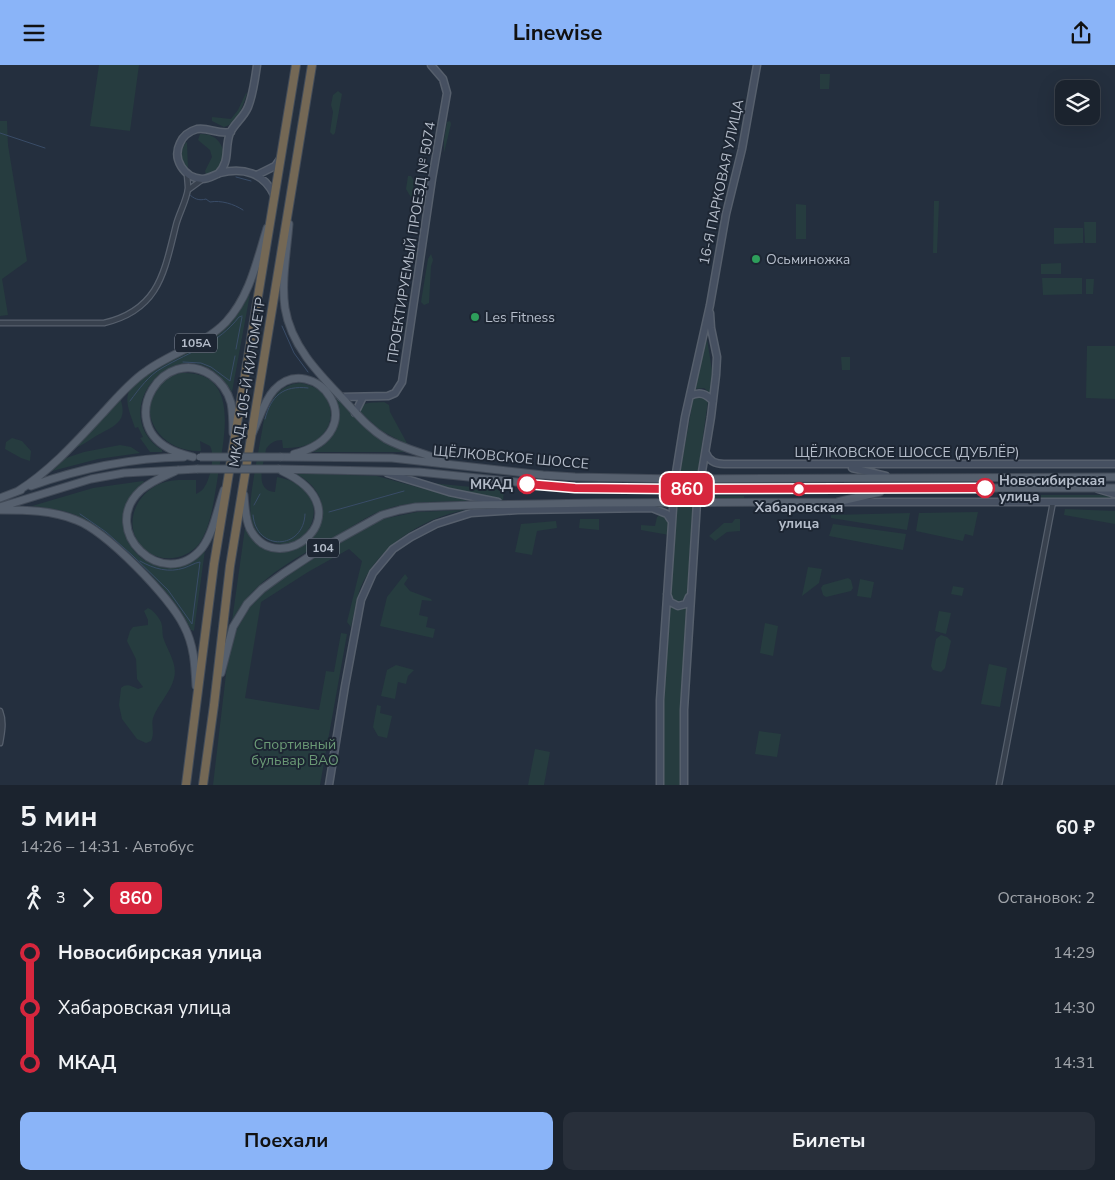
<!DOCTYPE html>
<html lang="ru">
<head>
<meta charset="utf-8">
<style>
	body { margin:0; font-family:"Nunito Sans",sans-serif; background:#282f3a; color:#f1f3f6; height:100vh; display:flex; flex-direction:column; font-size:19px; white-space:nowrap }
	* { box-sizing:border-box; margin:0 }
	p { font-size:16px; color:#a0a4aa }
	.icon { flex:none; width:28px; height:28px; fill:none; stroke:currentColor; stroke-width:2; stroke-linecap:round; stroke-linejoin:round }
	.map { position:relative; height:720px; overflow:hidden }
	.details { display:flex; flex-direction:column; background:#1b232e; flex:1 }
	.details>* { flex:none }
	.badge { padding:0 10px; border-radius:8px; font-size:18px; line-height:32px }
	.buttons { position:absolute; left:1055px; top:15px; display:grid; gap:10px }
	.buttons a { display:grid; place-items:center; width:45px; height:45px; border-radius:10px; background:#1b232e; box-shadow:0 5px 20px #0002,0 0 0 1px #39404a; font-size:25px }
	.map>.badge { position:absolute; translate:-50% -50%; box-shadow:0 0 0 2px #fff }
	.legs { display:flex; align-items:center; gap:8px; height:55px; padding:0 20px; font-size:16px }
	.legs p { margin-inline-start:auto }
	.head { display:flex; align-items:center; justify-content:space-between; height:85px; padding:0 20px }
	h1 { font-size:28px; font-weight:700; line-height:38px }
	.primary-button { display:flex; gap:10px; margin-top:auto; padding:10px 20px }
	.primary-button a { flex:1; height:58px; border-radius:10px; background:#8ab4f8; color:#111; font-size:20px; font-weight:700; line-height:58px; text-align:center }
	.primary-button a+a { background:#282f3a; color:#f1f3f6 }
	ul { padding:0 20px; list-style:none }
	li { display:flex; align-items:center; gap:18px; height:55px; font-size:19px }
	li i { display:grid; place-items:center; width:8px; height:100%; margin:0 6px; background:currentColor }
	li i::after { content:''; width:12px; height:12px; margin:-6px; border:4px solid; border-radius:50%; background:#1b232e }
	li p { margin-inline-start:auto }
	li:first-child i { background:linear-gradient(#0000 50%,currentColor 0) }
	li:last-child i { background:linear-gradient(currentColor 50%,#0000 0) }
	header { display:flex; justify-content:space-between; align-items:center; height:65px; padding:0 20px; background:#8ab4f8; color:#111; font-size:22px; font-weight:700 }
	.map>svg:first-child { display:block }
	.green { fill:#263c3f }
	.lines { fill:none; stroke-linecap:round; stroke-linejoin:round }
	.stream { stroke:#394c67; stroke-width:1 }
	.street-casing { stroke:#565f6c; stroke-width:7 }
	.secondary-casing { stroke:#565f6c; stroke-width:9 }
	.primary-casing { stroke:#414a57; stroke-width:9 }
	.highway-casing { stroke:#434c59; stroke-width:10 }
	.street { stroke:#38414e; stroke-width:4.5 }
	.secondary { stroke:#465061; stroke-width:6 }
	.primary { stroke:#56606e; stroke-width:7 }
	.highway { stroke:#746855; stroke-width:8 }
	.primary-bridge-casing { stroke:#414a57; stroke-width:9; stroke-linecap:butt }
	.primary-bridge { stroke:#56606e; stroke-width:7 }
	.line-1-casing { stroke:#fff; stroke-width:11 }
	.line-1 { stroke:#d7263d; stroke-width:8 }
	.leisure-dot { fill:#2e9e5b; stroke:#1d2633; stroke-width:2 }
	.stop-1-dot { fill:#fff; stroke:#d7263d; stroke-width:2.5 }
	.labels { text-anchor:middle; stroke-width:4; stroke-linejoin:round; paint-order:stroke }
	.shield { fill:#1d2633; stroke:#878f9c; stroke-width:1 }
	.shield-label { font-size:12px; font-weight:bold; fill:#b4bcc9 }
	.street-label { font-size:14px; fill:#b4bcc9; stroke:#1d2633 }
	.poi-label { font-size:14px; fill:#b4bcc9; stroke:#1d2633; text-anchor:start }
	.stop-label { font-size:14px; font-weight:bold; fill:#b4bcc9; stroke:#1d2633; text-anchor:start }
	.park-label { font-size:14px; fill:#6b9a76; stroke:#1d2633 }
</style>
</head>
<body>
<header><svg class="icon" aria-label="menu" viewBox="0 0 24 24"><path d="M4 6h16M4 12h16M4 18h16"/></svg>Linewise<svg class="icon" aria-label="share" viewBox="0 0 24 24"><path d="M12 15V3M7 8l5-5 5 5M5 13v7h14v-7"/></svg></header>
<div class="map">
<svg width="1115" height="720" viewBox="0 0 1115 720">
	<rect width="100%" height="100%" fill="#242f3e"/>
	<!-- green -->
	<path class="green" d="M99,0H139L130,66L90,61Z
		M820,9H830L829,24H820Z
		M338,26L342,29L335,68L333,70L330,67L333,47L331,40L333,30Z
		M246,28L247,29C243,41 237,59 224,62L212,56V52L231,54L238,45Z
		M0,56H7L8,80L27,196L2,214L8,250L0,251Z
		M450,56L451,59L444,88V75L447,57Z
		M200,69C230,67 231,110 206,109L205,106L212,92L210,85L198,75Z
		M186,77L187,78L188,104C180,97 180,86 186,77Z
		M408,111H411L414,116L412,134L406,124Z
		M934,136H939L937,188H933Z
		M796,139L806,140V174H796Z
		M1084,157H1096V178H1085Z
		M1054,163H1083V178L1054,179Z
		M431,189L433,195L431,201L429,238L424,240L421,237L428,194Z
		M1061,198V209H1041V199Z
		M1042,213H1082V229L1043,230Z
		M1086,214H1094L1093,229H1086Z
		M250,229L232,327C186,251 100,344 162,385V387H150L140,373L143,372L138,362L135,363C132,353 125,339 128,329C133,310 210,279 228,261C237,252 243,240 250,229Z
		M707,274L712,305L711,329L704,323L694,324Z
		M1087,281H1115V334L1086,333Z
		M841,292H850V305H842Z
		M181,308C241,305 224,373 218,410C215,429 211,463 199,479C187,494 164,498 148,487C120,467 133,428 162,418C172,414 185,415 196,415V429C200,427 203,425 205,421C211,412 215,389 210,381L200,376L201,386C147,388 128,322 181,308Z
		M300,318C331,322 342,355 317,375C308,382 294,383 283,383L282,375C275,375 270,378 266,384C264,399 253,425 275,427L277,412C343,424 308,499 266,474C258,470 252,461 251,453C249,438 252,425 254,411C257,392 261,373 264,354C271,335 278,320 300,318Z
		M335,331C358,356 374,374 405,387H313C336,376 344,355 335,331Z
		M696,332H701L708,336L698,407L680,408L693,335Z
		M120,333C129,357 114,361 96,371C89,375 83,380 75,383Z
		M384,337L389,340L390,347L408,380L380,365L358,345C363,336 374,338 384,337Z
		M12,373L22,376L31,386L30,396L21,393L5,384L6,377Z
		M120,380L131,382L140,388L98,394L52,406L66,393L84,387Z
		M295,408L377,411L468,436C439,437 408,435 381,446C367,451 354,461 341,468C301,490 253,513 232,556L245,463C281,528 366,446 295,408Z
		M143,416L144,417C87,462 158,537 205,485L194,566L191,565C179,532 113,467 80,452C66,445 48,443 32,441L93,423Z
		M430,418L504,425L503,436L473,431Z
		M1041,430H1100L1115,432V434L1041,435Z
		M712,431H744V434L706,435L707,433Z
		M676,440H693L687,532C681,538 675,537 670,531Z
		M1065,444L1115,446V459L1064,450Z
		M465,445C422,453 377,482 360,524C356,536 354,549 351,562L347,557L362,496L349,484L308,507L261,537L245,633L319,645L326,606L334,607L341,568L347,569L320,720H213L228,592L237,564L250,542L265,527L286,511L321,489L383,454L417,447Z
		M978,447L973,471L965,469L963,476L916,466L919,448Z
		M910,448L907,465L831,453V450Z
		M660,450L668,454L670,459L669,470L641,465V460L655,461L657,452Z
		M580,454H599V465L579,463Z
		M735,454H740V466L727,467L715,476L709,471L724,458H732Z
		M556,456L557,463L537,466L532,490L515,487L521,459Z
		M833,459L906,469L903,485L829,471Z
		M808,502L822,504L819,518L802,531Z
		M405,509L408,513L404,519L410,526L431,534L432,536L422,535L419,550L428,552L426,562L435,564L433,573L380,561L387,532Z
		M848,513L851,515L853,523L851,526L826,532L823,530L821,523L823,520Z
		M860,514L874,517L871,533L857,531Z
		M953,521L964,523L962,531L951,529Z
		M669,540L676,545L682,544L687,541L681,646L680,720H664V635Z
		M148,543C154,546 158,551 161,557C163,562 162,567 163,572C167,585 178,599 174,613C171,627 158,639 153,653C151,661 155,668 151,676L146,678L137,674L122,654L119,640L121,623C127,618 131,621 138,624L143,622L137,614L136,594L127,576L130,566L133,562L148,560V555L144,546Z
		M939,546L951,548L946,569L935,566Z
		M765,558L778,561L773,591L760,588Z
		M941,570L947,572L951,576L945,603L941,607L933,605L931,601L936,574Z
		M989,599L1007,603L1000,642L981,639Z
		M396,600L414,605L408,611L406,619L398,617L395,634L381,631L387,605Z
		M377,640L381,641L380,648L392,651L387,673L378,671L373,662Z
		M759,666L781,669L777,692L755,689Z
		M535,684L550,687L544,720H528Z"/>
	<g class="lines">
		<!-- stream -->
		<path class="stream" d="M0,68L45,83
			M236,112L251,116
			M189,129C194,134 199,136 206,134L210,137C221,135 234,139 243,145
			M282,261L294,288L308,307
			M236,284L242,252
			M183,297L201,298L211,302L230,316L235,291
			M130,336C139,324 149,310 162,303C191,286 218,279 239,252L242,251
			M265,354C271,331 283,320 308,323
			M254,440L260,429
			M329,447L404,426
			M80,449L106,467L133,491L168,525L192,559L200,497C194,498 190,501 184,503C169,508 154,504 140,496
			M253,450C256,487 304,485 305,449"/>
		<!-- street casing -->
		<g class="street-casing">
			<path id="street" d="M188,125L203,114
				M0,258H104C159,245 164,208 176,160C179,148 187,135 188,123C188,119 187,113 187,108
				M0,646C4,656 2,667 0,678
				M999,720L1053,437"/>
		</g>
		<!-- secondary casing -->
		<g class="secondary-casing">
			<path id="secondary" d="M231,67C218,70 209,62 197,64C190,66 183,71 180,78C172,94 184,113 202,114C209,114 214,110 220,108C243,102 264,108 274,130
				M218,109C231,95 224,84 230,68C234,59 244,52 248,42C253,30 255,14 257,0
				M257,110L275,101L280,94
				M690,331C700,326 706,329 713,336
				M341,332L388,331L395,328L402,317L432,114L447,28L443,14L431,0
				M355,348L363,332
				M706,388C709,396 715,399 724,399H1115
				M852,403L886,411
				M387,408L449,427L498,437
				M1098,424L1115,429
				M845,437H1115
				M667,529L670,537L678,541L686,539L689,532
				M329,720L345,621L361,535L373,508L393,484L411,472L436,459L471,448L518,445L652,443L667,449L671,455
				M660,720V635L675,414L685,352L710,240L726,149L742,84L757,0
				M684,720V645L697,437L711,352L716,310L717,292L711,263L710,248"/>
		</g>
		<!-- primary casing -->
		<g class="primary-casing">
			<path id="primary" d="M289,159C287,185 281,217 285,243C291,281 319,309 344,335C357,349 369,364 386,374C404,384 424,388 443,396
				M253,367C259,354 264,336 274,325C313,283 379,366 294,389
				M193,392C185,390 176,388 168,383C117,355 163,279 211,310C221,317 228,327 231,338C233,348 233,358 233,368
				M281,392L392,393L543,410L575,412L675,414L1115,412
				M279,404L419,407L575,423H1115
				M178,405C165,411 151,416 141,425C97,465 164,529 202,483C213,469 218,442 224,425
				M31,421C81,403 131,393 184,392
				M18,426C50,406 76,377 102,349C115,335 129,318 145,307C170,288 204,280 226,257C250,231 257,195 267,163
				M244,430C245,441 245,453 250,464C278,518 369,447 282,406
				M0,433L21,425
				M0,442L91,414L124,408L197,404
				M0,445C25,445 52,445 76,455C106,466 170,532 184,561C194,580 195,600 196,621
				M221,608L233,562L247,539L262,524L284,508L319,485L382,450L400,445L416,442L474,440L596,438L837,437L880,427"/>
		</g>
		<!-- highway casing -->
		<g class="highway-casing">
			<path id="highway" d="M186,720L214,499L296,0
				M203,720L214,640L230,501L312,0"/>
		</g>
		<!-- street -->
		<use href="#street" class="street"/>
		<!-- secondary -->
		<use href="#secondary" class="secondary"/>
		<!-- primary -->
		<use href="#primary" class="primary"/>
		<!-- highway -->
		<use href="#highway" class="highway"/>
		<!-- primary-bridge casing -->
		<g class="primary-bridge-casing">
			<path id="primary-bridge" d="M200,392H281
				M197,404H279"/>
		</g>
		<!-- primary-bridge -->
		<use href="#primary-bridge" class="primary-bridge"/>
	</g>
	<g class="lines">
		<!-- line-1 casing -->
		<g class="line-1-casing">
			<path id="line-1" d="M527,419L575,423L674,424L985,423"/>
		</g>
		<!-- line-1 -->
		<use href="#line-1" class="line-1"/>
	</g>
	<!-- markers -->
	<g class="leisure-dot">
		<circle cx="756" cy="194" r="5"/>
		<circle cx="475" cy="252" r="5"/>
	</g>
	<g class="stop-1-dot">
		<circle cx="527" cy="419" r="9"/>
		<circle cx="985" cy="423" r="9"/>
		<circle cx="799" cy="424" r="6"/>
	</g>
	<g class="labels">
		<!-- shield labels -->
		<g class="shield">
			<rect x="175" y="268.5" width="42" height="19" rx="4"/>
			<rect x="307" y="473.5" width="32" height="19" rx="4"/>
		</g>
		<g class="shield-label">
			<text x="196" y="282">105A</text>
			<text x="323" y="487">104</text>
		</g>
		<!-- street labels -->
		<g class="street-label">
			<text transform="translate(721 117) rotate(-78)" y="5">16-Я ПАРКОВАЯ УЛИЦА</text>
			<text transform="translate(411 177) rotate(-81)" y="5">ПРОЕКТИРУЕМЫЙ ПРОЕЗД № 5074</text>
			<text transform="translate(247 317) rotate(-81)" y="5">МКАД, 105-Й КИЛОМЕТР</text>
			<text x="907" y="392">ЩЁЛКОВСКОЕ ШОССЕ (ДУБЛЁР)</text>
			<text transform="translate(511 392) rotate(5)" y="5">ЩЁЛКОВСКОЕ ШОССЕ</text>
		</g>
		<!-- poi labels -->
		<g class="poi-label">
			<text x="766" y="199">Осьминожка</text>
			<text x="485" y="257">Les Fitness</text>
		</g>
		<!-- stop labels -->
		<g class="stop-label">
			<text x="999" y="420">Новосибирская<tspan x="999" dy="16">улица</tspan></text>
			<text x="513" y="424" text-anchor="end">МКАД</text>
			<text x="799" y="447" text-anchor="middle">Хабаровская<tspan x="799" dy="16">улица</tspan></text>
		</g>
		<!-- park labels -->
		<g class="park-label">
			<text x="295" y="684">Спортивный<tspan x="295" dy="16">бульвар ВАО</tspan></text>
		</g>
	</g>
</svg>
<div class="buttons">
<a><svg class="icon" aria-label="layers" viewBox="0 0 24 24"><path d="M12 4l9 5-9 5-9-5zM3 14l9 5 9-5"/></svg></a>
</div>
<b class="badge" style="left:687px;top:424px;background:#d7263d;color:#fff">860</b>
</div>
<section class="details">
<div class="head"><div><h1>5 мин</h1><p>14:26 – 14:31 · Автобус</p></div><b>60 ₽</b></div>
<div class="legs"><svg class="icon" aria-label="walk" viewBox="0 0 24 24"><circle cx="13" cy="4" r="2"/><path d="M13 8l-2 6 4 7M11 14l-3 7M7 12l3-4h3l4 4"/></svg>3<svg class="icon" aria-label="forward" viewBox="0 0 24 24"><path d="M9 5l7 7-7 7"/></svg><b class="badge" style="background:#d7263d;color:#fff">860</b><p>Остановок: 2</p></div>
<ul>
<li><i style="color:#d7263d"></i><b>Новосибирская улица</b><p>14:29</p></li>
<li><i style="color:#d7263d"></i><span>Хабаровская улица</span><p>14:30</p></li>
<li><i style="color:#d7263d"></i><b>МКАД</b><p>14:31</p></li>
</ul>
<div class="primary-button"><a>Поехали</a><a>Билеты</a></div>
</section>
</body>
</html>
